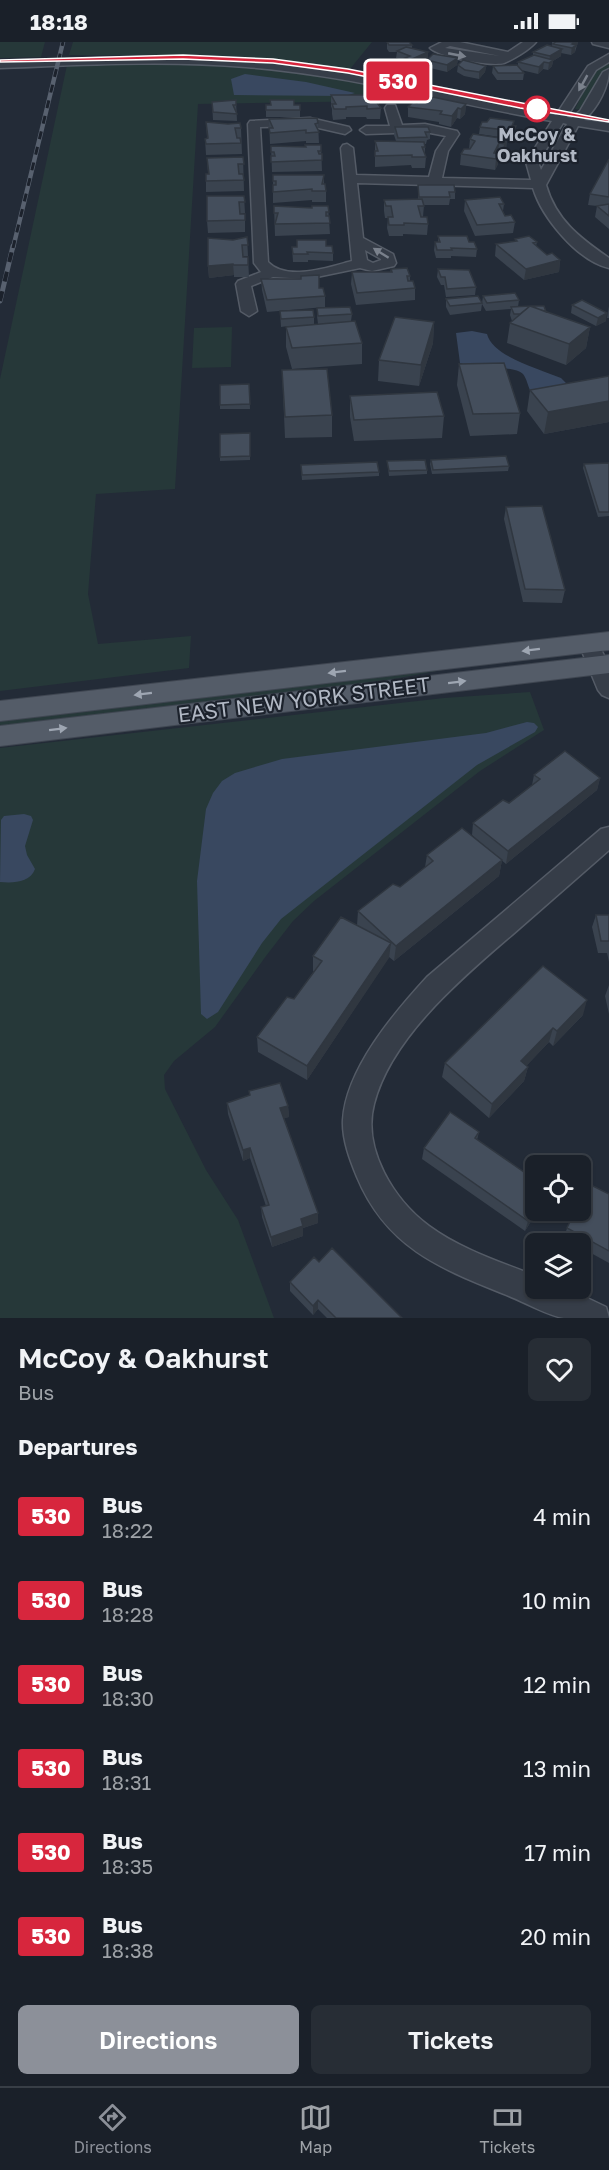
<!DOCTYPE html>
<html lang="en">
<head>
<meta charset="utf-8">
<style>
	body { margin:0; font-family:"Golos Text",sans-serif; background:#272d35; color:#f1f3f6; height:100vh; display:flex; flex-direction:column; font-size:22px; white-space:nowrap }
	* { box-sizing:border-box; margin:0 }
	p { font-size:20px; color:#9fa3a8 }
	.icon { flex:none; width:33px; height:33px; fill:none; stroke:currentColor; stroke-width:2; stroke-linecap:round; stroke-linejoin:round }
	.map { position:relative; height:1276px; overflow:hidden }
	.sheet { display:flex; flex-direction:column; background:#1a2029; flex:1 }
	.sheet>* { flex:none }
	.badge { padding:0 12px; border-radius:4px; font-size:21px; line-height:39px }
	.buttons { position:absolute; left:525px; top:1113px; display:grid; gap:12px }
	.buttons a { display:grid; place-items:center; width:66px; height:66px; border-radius:9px; background:#1a2029; box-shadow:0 2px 4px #0004,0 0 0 2px #383e46; font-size:30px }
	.map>.badge { position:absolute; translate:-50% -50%; box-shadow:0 0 0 3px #fff }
	h2 { padding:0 18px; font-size:22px; line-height:54px }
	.round { display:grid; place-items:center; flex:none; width:63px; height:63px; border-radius:9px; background:#272d35 }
	.summary { display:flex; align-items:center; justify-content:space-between; height:102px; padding:0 18px }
	h1 { font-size:28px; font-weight:600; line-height:45px }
	.button { display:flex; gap:12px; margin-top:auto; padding:12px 18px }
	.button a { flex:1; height:69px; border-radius:9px; background:#8c9099; color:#fff; font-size:24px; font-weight:600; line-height:69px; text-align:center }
	.button a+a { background:#272d35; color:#f1f3f6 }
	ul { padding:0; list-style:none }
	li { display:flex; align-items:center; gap:18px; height:84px; padding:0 18px }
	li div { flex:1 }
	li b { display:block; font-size:22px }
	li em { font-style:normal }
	li .badge { min-width:66px; font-weight:700; text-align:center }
	.status { display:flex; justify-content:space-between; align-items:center; height:42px; padding:0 30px; background:#1a2029; direction:ltr }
	.status svg { height:16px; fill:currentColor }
	.tab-bar { display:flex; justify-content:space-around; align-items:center; height:84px; border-top:2px solid #383e46; background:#1a2029; font-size:16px; color:#9fa3a8 }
	.tab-bar a { display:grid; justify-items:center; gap:3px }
	.tab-bar .on { color:#8c9099 }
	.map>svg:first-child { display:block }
	.green { fill:#263839 }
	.water { fill:#394860 }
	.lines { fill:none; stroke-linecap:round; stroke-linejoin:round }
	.minor-casing { stroke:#545b66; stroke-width:3 }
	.major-casing { stroke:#3f4651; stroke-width:2 }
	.minor { fill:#363d48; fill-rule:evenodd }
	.major { fill:#545c68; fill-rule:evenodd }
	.rail-far1-casing { stroke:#58616f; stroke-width:4.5 }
	.rail-casing { stroke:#58616f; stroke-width:5 }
	.rail-far1 { stroke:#1c222c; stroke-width:3; stroke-dasharray:8; stroke-linecap:butt }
	.rail { stroke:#1c222c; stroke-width:4; stroke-dasharray:10; stroke-linecap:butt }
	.wall { fill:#3a434f }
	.shaded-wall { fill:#303740 }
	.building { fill:#444e5c; stroke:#303740; stroke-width:1.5 }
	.oneway { fill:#7a818c }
	.oneway2 { fill:#9ea6b2 }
	.line { fill:#d7263d; stroke:#fff; stroke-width:1.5 }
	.stop-dot { fill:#fff; stroke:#d7263d; stroke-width:3 }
	.labels { text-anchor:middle; stroke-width:4.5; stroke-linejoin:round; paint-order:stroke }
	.far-stop-label { font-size:18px; font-weight:bold; fill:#b1b8c4; stroke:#1c222c }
	.street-label { font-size:21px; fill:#b1b8c4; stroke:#1c222c }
</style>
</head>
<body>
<div class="status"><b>18:18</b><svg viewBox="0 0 49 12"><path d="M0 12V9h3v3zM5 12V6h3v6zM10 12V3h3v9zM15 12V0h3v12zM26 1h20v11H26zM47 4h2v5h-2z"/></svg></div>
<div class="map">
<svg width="609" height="1276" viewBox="0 0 609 1276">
	<rect width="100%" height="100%" fill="#232b37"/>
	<!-- green -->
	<path class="green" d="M0,0H45L41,15L0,16Z
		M73,0H372L350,27L237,14L69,13Z
		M609,17V25L581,68L575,67L594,29Z
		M149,21L268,26L365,40L442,58L198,62L175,447L96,452L88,552L98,602L191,594L189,626L0,649V337L67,23Z
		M232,285L231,325L192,326L194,286Z
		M453,626L351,645L0,685V677Z
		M530,650L544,688L480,729L314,859L293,879L266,914L215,985L174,1019L164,1033L165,1047L206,1128L238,1178L274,1276H0V706L444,656Z"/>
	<!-- water -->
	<path class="water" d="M245,32L306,40L355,51L345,54L234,53L231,37Z
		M472,289L487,292C493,315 540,327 561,336L566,341L565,344L531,350C528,345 527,337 523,332C513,322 477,329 460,321L456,291Z
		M527,680L534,681L538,685L535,690L477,723L281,877L262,901L218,970L207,977L201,972L197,839L206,767L213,751L222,739L235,731L282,717L486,691Z
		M24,772L31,774L33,778L25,804L27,813L35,827C30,841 13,841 0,840L1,778L4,774Z"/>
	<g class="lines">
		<!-- minor casing -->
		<g class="minor-casing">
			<path id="minor" d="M442,0H460L508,10L523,0H536C529,8 514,17 504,21C492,25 439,15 430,6ZM450,4L500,14L445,6Z
				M592,0H609V6L593,2Z
				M609,12V20L596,28L567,75L572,76L580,69L603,30L609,27C609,44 598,66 584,78L609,81V89L578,84L546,143C556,178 580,196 609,216V226C578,219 542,176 533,146L357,141L363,196L393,212L396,221L394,224L372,229L360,226L307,237L273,235L251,244L257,269L249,274L241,269L236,242L238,239L261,230L254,221L248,82L250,79L310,76L349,85L351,88L345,92L310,84L260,85L268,220C287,240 329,225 352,219L341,106L343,103L347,102L353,106L356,133L429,135L436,109L446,94L425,90L366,92L360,88L366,84H390L385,66L387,63H395L402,83L425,82L457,89L459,92L448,109L442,136L531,138L526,120L552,79C450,61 350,33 246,25C164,18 82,23 0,26V20C82,17 164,12 246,18C351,26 453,54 556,73L588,24ZM563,81L567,82L541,128L538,120ZM365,208L381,217V218L373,221L367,218Z
				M589,595L596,597L609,624V656L602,653L598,648L579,602L582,597Z
				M609,785V808C577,836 545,864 513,892C463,935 391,995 374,1062C362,1107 394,1158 429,1184C460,1207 500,1220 536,1234V1246H566L606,1265L609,1276C594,1276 578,1276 564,1276C549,1274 524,1260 509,1254C442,1227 387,1207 357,1135C350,1118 342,1097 343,1078C346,1027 394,971 427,935L601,787Z"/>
		</g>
		<!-- major casing -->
		<g class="major-casing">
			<path id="major" d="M609,590V608L0,679V659Z
				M609,613V631L0,704V684Z"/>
		</g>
		<!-- minor -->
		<use href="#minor" class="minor"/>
		<!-- major -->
		<use href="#major" class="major"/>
		<!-- rail-far1 casing -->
		<g class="rail-far1-casing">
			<path id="rail-far1" d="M13,206L63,0"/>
		</g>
		<!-- rail casing -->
		<g class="rail-casing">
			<path id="rail" d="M0,259L13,204"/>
		</g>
		<!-- rail-far1 -->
		<use href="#rail-far1" class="rail-far1"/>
		<!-- rail -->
		<use href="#rail" class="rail"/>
	</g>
	<!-- wall -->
	<path class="wall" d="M387,0L412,3V7L428,17L458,16L457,23L447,30L426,25L427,18L410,25L405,23V19L396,16L397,10H389L387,7Z
		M552,0H578L575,10L571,13L561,11V14L553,19L552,24L548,28L543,27L538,32L521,28L524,31L523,38H497L492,31L493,24L518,23V20L533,14V10L552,4Z
		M458,23L486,24L485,30L479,37L464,34L457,30Z
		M331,53L379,58V63L381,66L380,77H367L366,75H346V77L333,78L332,72V67L331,64Z
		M236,58L237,79L213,78L212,60Z
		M417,61L466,62L465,72L460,77L457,76L451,85L439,82V80L408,75V65Z
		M266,63H300V75H266Z
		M269,77L318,81L319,101H306V99L270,102Z
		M206,80L241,86L242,112L206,113L205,97L207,96Z
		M514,84L515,92L513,97L479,92L480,85Z
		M395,85L430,90V97L427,98L426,102H425V112L426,115L425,126H412L411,123L375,125V99H396L394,93Z
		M470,97H507L506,107L503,113L499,112L498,122L495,128L460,123L461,112L469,107Z
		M321,103L322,129L272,130L271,104L306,105Z
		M243,115L244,149L206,150V132H208L207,116Z
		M609,117V187L595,175L597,164L588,163L590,152Z
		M273,133H324V142L326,149V160H312V158L273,161Z
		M418,143L455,150V157H450L449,163H424L423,175L428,182L427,193L403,192V194H389L387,186L388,176H385L384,169V158L418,157Z
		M244,154L245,171H240L245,172V190L208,191L207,179Z
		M465,158L504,162L503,169L505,174L515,180L513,191L475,194L464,169Z
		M274,164L312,166L328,164L330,192L275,194Z
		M438,194L469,200L477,207L476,215L451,214V216H436L434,208L435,200H438Z
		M247,195L248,214H243V215H248L249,235H234V233L209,236L208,224L233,198Z
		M515,197L537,200L536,204L547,213L560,218L559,230L524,238L495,214L496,202L515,199Z
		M297,198L326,204L333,211V219L308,218V220H293L292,205H297Z
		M391,227L410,234V239L415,246V258L356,263L351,242L352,230H390Z
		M438,227L476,245L475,253L446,255L444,243H441L437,235Z
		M301,234L319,246L325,254V265L267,270L262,248L261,237H301Z
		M483,254L519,258L518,265L546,270L590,285L586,306L566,323L507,301L510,281L512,279L510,273L511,267L486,269L482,262L481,269L450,273L446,265V257L482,261Z
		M572,263L606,279L596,284L571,271Z
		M609,264V276H607Z
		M317,266L352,272L351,279L362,301V322L292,327L286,305V285L288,284L281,285L280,269L314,275V282H318L317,274Z
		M434,280L433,301L419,344L378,339L379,318Z
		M459,322L520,371L517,392L470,394L457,343Z
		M282,328L332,373V395L285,396Z
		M609,334V380L544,392L527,369L530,348Z
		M249,342L250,367H220V343Z
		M350,354L444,374L442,396L354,399L350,375Z
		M250,391V418L220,419V392Z
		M431,418L509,424L508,429L432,432L430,422Z
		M387,419L427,428V432L389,434Z
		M609,421V474L598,475L583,426L584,422Z
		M301,427L379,430V434L302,438Z
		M506,465L565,548L562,561L523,560L504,477Z
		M534,733L600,736L597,748L506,822L472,793L473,781L509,761L532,743Z
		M427,813L502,818L499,834L394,919L389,915L307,1038L258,1010L257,995L294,957L314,929H313V914L357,883L358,869L400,845L425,825Z
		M596,873H609V920L607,911H598L592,885Z
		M609,943V972L605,954Z
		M583,973L553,1004L549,1000L526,1024L528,1025L524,1039L489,1076L442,1035L445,1021Z
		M249,1049L288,1064L289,1075L284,1076L318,1171V1181L303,1186V1194L272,1205L262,1175L261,1165L266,1164L250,1116L243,1119L228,1072L227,1061L249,1054Z
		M479,1090L477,1098L536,1168H538L525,1189L422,1117L424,1106Z
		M609,1152V1221L580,1205V1202H574L563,1196L575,1168Z
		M319,1220L402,1276H327L318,1267L313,1273L290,1249V1240Z"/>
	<!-- shaded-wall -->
	<path class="shaded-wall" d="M575,0H578L577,4L575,6V10L571,13L572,2Z
		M562,7L561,14L553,19L552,24L548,28L550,14Z
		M428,10V17L410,25V18Z
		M458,16L457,23L447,30V23Z
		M544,20L543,27L538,32L539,25Z
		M486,24L485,30L479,37V30Z
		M466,62L465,72L460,77L461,67Z
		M458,66L457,76L451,85L452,74Z
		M507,97L506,107L503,113L504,102Z
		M499,101L498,112L494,111Z
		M499,112L498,122L495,128L496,117Z
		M560,218L559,230L524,238L526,227Z
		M233,222L234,233L209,236L208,224Z
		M607,271L606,279L596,284L598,276Z
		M434,280L433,301L419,344L421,323Z
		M590,285L586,306L566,323L569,302Z
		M609,359V380L544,392L548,370Z
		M600,736L597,748L506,822L508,809Z
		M502,818L499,834L394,919L396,904Z
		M391,901L389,916L307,1038V1024Z
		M587,958L583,973L553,1004L557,989Z
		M553,986L549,1000L517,1034L521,1019Z
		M528,1025L524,1039L489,1076L492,1062Z
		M288,1064L289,1075L281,1077L280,1066Z
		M250,1106V1116L243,1119V1108Z
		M536,1167V1168H538L525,1189L528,1179Z
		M318,1171V1181L303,1186V1194L272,1205L271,1195L301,1177Z
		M318,1258V1267L313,1273V1264Z"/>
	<!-- building -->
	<path class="building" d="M387,0H409L412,3H389Z
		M554,0H575L572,2L576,3L572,6L553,2L556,0Z
		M547,3L562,7L550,14L533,10Z
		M406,5L428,10L410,18L405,16L410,14L397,9Z
		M433,12L458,16L447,23L427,18Z
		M534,13L553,18L549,21L544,20L539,25L518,20Z
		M463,18L486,24L479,30L465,28L458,23Z
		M517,23L524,31H498L493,24Z
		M331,53H377L379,58H375L381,66L367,67V64L346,65V67H334L332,62H336Z
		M423,53L466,62L461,67L458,66L452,74L440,72L442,69L408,65L413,60L417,61Z
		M236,58V63H233L237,72L213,70L212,60Z
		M270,58H294V63H300V68H266V63H271Z
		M317,76L318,81L315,82L319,90L306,91V88L270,91L269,86H273L269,77Z
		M490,76L514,79L512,84H516L514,89L480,85L482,80H487Z
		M206,80L228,82L240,81L241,86H235L237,96H240L241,101L206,102L205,97L208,96Z
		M395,85H428L430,90H425L427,95L398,96Z
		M473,92L507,97L504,102L499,101L494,111L499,112L496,117L461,112L464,107H470L475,99L470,97Z
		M375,99L424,100L425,105H422L426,115H412V113L375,114V109H378Z
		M305,103H321V109H318L319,112H322V118L271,120V114H275L274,110H271V104L306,105Z
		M243,115L244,122H238L239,132H243L244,138L206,139V132H209L207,116Z
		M609,117V155L590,152Z
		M273,133H324L322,142H325L326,149H312V147L273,150V143H276V139H273Z
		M418,143H454L455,150H449L450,155H419Z
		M207,154H244L245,160H239L240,172H245V178L207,179Z
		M500,155L504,162H499L505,174L511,173L515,180L477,183L465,158Z
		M422,157L424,164H418L421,175H427L428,182L404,181V183H389L388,175H393L391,164H386L384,158Z
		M609,162V174L597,164Z
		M274,164L312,166V164H328L329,170H326V174H329L330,181L275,182L278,171H274Z
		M438,194H467L469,200H474L477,207L451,206L452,208H437L435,200H440Z
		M529,194L537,200L533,201L547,213L552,211L560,218L526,227L496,202L517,199L515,197Z
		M247,195L248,203H242L243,215H248V223H233V222L208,224V196L233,198Z
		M297,198H326V204H332L333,211L307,210L308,212H293L292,205H297Z
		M407,226L410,234H407L408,239H413L415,246L357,251L352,230H392L391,227Z
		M438,227L469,228L476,245L447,247L445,235H441Z
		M319,233V246H323L325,254L267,258L261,237H301V234Z
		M515,251L519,258L487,261L483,254Z
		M478,254L482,261L450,264L446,257Z
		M582,258L607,271L598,276L572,263Z
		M530,264L590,285L569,302L510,281Z
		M530,264L520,272H514L511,265Z
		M531,264H544L546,270Z
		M350,265L352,272L318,274L317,266Z
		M313,268L314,275L281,277L280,269Z
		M395,275L434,280L421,323L379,318Z
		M355,279L362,301L292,306L286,285Z
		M504,321L520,371L473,372L459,322Z
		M327,327L332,373L285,375L282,328Z
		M609,334V359L548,370L530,348Z
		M249,342L250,362L220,363V343Z
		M437,350L444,374L354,378L350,354Z
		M250,391V414L220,415V392Z
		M506,414L509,424L433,428L431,418Z
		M425,418L427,428L389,429L387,419Z
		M377,420L379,430L302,433L301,423Z
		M609,421V470H599L584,422Z
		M542,464L565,548L525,547L506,465Z
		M565,709L600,736L508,809L473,781L503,758L509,761L540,737L534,733Z
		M462,786L502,818L396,904L358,869L393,842L400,845L433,819L427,813Z
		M596,873H609V899H601Z
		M341,875L391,901L307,1024L257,995L287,955L294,957L322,919L313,914Z
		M543,924L587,958L557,989L553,986L521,1019L528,1025L492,1062L445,1021Z
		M280,1041L288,1064L280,1066L318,1171L301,1177L303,1184L271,1195L261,1165L269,1163L250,1106L243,1108L227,1061L250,1053L249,1049Z
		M450,1070L479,1090L475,1096L524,1130L528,1126L536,1131V1167L528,1179L424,1106Z
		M587,1141L609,1152V1209L567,1186L575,1168H580V1155Z
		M332,1206L402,1276H336L318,1258L313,1264L290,1240L314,1215L319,1220Z"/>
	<!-- one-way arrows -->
	<defs><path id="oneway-solid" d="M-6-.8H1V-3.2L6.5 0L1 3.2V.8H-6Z" transform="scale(1.5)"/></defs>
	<g class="oneway">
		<use href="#oneway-solid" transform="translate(457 13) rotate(11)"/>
		<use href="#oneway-solid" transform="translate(583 41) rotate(119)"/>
		<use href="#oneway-solid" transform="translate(381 211) rotate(-148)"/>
	</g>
	<g class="oneway2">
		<use href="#oneway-solid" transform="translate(531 608) rotate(173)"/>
		<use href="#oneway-solid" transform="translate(337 630) rotate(173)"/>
		<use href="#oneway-solid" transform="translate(457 640) rotate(-7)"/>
		<use href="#oneway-solid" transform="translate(143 652) rotate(173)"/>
		<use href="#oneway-solid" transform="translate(58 687) rotate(-7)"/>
	</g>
	<!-- line -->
	<path class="line" d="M183,13L273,17L348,27L609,78V80L520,66L348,31L273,21L183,17L0,20V18Z"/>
	<!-- markers -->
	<circle class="stop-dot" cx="537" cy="67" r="12"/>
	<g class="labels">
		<!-- far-stop labels -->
		<g class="far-stop-label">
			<text x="537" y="99">McCoy &amp;<tspan x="537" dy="21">Oakhurst</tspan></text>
		</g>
		<!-- street labels -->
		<g class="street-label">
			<text transform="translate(304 658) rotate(-7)" y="7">EAST NEW YORK STREET</text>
		</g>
	</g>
</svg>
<div class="buttons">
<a><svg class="icon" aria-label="locate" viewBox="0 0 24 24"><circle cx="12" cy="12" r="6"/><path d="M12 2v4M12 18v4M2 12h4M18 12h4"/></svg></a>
<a><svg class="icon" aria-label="layers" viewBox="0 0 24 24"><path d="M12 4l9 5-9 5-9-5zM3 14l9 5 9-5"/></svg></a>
</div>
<b class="badge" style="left:398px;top:39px;background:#d7263d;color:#fff">530</b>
</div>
<section class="sheet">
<div class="summary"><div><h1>McCoy &amp; Oakhurst</h1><p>Bus</p></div><a class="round"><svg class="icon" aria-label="heart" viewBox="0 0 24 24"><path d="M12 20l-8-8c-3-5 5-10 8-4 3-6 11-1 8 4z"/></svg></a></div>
<h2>Departures</h2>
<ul>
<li><span class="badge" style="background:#d7263d;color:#fff">530</span><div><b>Bus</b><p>18:22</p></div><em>4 min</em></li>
<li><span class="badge" style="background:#d7263d;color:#fff">530</span><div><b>Bus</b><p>18:28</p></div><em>10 min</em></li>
<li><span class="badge" style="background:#d7263d;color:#fff">530</span><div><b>Bus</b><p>18:30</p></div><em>12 min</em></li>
<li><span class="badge" style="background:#d7263d;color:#fff">530</span><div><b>Bus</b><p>18:31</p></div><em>13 min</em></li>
<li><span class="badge" style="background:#d7263d;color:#fff">530</span><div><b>Bus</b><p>18:35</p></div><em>17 min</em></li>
<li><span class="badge" style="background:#d7263d;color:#fff">530</span><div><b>Bus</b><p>18:38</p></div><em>20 min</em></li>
</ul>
<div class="button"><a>Directions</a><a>Tickets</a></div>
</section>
<nav class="tab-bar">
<a class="on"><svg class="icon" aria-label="directions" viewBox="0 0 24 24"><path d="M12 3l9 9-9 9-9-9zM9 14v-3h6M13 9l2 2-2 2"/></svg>Directions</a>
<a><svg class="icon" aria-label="map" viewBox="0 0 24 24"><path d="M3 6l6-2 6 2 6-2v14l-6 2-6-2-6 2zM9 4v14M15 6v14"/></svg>Map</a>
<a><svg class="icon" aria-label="tickets" viewBox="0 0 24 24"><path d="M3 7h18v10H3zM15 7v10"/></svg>Tickets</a>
</nav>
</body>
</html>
